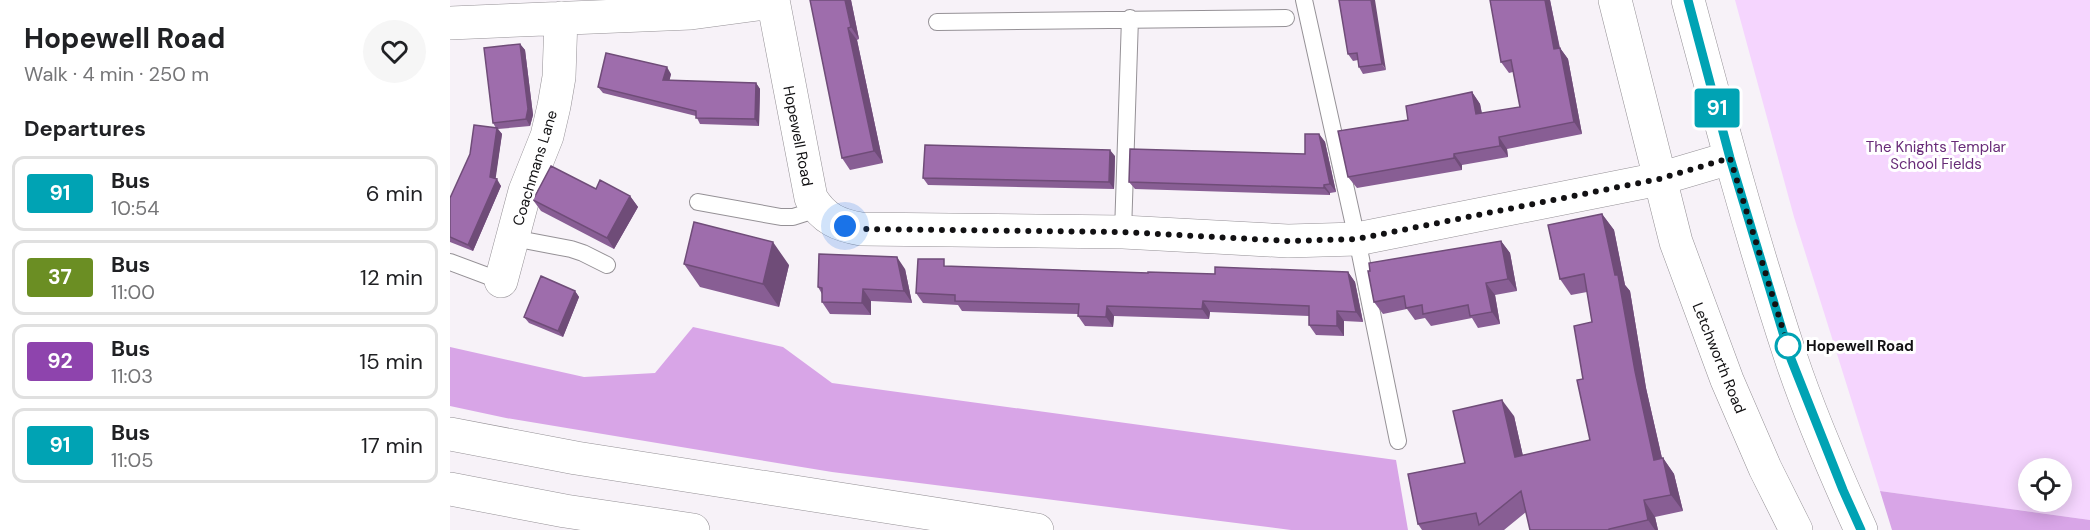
<!DOCTYPE html>
<html lang="en">
<head>
<meta charset="utf-8">
<style>
	body { margin:0; font-family:"DM Sans",sans-serif; background:#f6f6f6; color:#202124; height:100vh; display:flex; flex-direction:column; font-size:22px; white-space:nowrap }
	* { box-sizing:border-box; margin:0 }
	p { font-size:20px; color:#757577 }
	.icon { flex:none; width:33px; height:33px; fill:none; stroke:currentColor; stroke-width:2; stroke-linecap:round; stroke-linejoin:round }
	.map { position:relative; flex:1; overflow:hidden }
	.panel { display:flex; flex-direction:column; background:#fff; width:450px }
	.panel>* { flex:none }
	.badge { padding:0 12px; border-radius:4px; font-size:21px; line-height:39px }
	.tools { position:absolute; left:1568px; top:458px; display:grid; gap:12px }
	.tools a { display:grid; place-items:center; width:54px; height:54px; border-radius:50%; background:#fff; box-shadow:0 3px 15px #0003; font-size:30px }
	.you { position:absolute; width:30px; height:30px; margin:-15px; border:4px solid #fff; border-radius:50%; background:#1a73e8; box-shadow:0 0 0 9px #1a73e833 }
	.map>.badge { position:absolute; translate:-50% -50%; box-shadow:0 0 0 3px #fff }
	h2 { padding:0 24px; font-size:22px; line-height:54px }
	.round { display:grid; place-items:center; flex:none; width:63px; height:63px; border-radius:32px; background:#f6f6f6 }
	.head { display:flex; align-items:center; justify-content:space-between; height:102px; padding:0 24px }
	h1 { font-size:28px; font-weight:700; line-height:45px }
	ul { padding:0; list-style:none }
	li { display:flex; align-items:center; gap:18px; height:75px; margin:0 12px 9px; padding:0 12px; border:3px solid #e0e0e0; border-radius:12px }
	li div { flex:1 }
	li b { display:block; font-size:22px }
	li em { font-style:normal }
	li .badge { min-width:66px; font-weight:700; text-align:center }
	main { display:flex; flex:1; min-height:0 }
	.map>svg:first-child { display:block }
	.green { fill:#f5d5fe; fill-rule:evenodd }
	.forest { fill:#d8a5e7 }
	.lines { fill:none; stroke-linecap:round; stroke-linejoin:round }
	.lane-casing { stroke:#959196; stroke-width:18 }
	.street-casing { stroke:#959196; stroke-width:34 }
	.secondary-casing { stroke:#959196; stroke-width:34 }
	.highway-casing { stroke:#959196; stroke-width:34 }
	.lane { stroke:#fff; stroke-width:16 }
	.street { stroke:#fff; stroke-width:33 }
	.secondary { stroke:#fff; stroke-width:33 }
	.highway { stroke:#fff; stroke-width:33 }
	.wall { fill:#885e94 }
	.shaded-wall { fill:#6f4c78 }
	.building { fill:#9e6dac; stroke:#6f4c78; stroke-width:1.5 }
	.line-casing { stroke:#fff; stroke-width:14 }
	.line { stroke:#00a3b4; stroke-width:9 }
	.walk { stroke:#121113; stroke-width:6; stroke-dasharray:0 10.8 }
	.stop-dot { fill:#fff; stroke:#00a3b4; stroke-width:3 }
	.labels { text-anchor:middle; stroke-width:6; stroke-linejoin:round; paint-order:stroke }
	.street-label { font-size:15px; fill:#121113; stroke:#fff }
	.park-label { font-size:15px; fill:#682b78; stroke:#fff }
	.stop-label { font-size:15px; font-weight:bold; fill:#121113; stroke:#fff; text-anchor:start }
</style>
</head>
<body>
<main>
<section class="panel">
<div class="head"><div><h1>Hopewell Road</h1><p>Walk · 4 min · 250 m</p></div><a class="round"><svg class="icon" aria-label="heart" viewBox="0 0 24 24"><path d="M12 20l-8-8c-3-5 5-10 8-4 3-6 11-1 8 4z"/></svg></a></div>
<h2>Departures</h2>
<ul>
<li><span class="badge" style="background:#00a3b4;color:#fff">91</span><div><b>Bus</b><p>10:54</p></div><em>6 min</em></li>
<li><span class="badge" style="background:#6b8e23;color:#fff">37</span><div><b>Bus</b><p>11:00</p></div><em>12 min</em></li>
<li><span class="badge" style="background:#8e44ad;color:#fff">92</span><div><b>Bus</b><p>11:03</p></div><em>15 min</em></li>
<li><span class="badge" style="background:#00a3b4;color:#fff">91</span><div><b>Bus</b><p>11:05</p></div><em>17 min</em></li>
</ul>
</section>
<div class="map">
<svg width="1640" height="530" viewBox="0 0 1640 530">
	<rect width="100%" height="100%" fill="#f7f2f8"/>
	<!-- green -->
	<path class="green" d="M1285,0H1640V520L1430,491L1344,217ZM1578,468H1611V501H1578Z"/>
	<!-- forest -->
	<path class="forest" d="M243,327L333,347L382,383L946,460L958,530H841L382,472L56,418L0,406V347L134,377L205,373Z
		M1430,491L1640,520V530H1442Z"/>
	<g class="lines">
		<!-- lane casing -->
		<g class="lane-casing">
			<path id="lane" d="M854,0L907,239L948,441
				M487,22L836,18
				M248,202L331,217H343L368,209
				M673,232L680,18
				M63,238L121,249L133,253L157,265
				M0,262L51,281"/>
		</g>
		<!-- street casing -->
		<g class="street-casing">
			<path id="street" d="M323,0L361,198C374,219 388,225 411,229L673,232L838,241L907,239L1209,179L1280,158
				M1165,0L1226,242L1277,380L1315,468L1346,530
				M0,23L241,13L323,2
				M51,281L75,191L97,136L104,106L109,77L111,18"/>
		</g>
		<!-- secondary casing -->
		<g class="secondary-casing">
			<path id="secondary" d="M1238,0C1270,120 1302,240 1341,358C1360,415 1386,475 1411,530"/>
		</g>
		<!-- highway casing -->
		<g class="highway-casing">
			<path id="highway" d="M0,434L126,458L587,530
				M0,489L115,511L243,530"/>
		</g>
		<!-- lane -->
		<use href="#lane" class="lane"/>
		<!-- street -->
		<use href="#street" class="street"/>
		<!-- secondary -->
		<use href="#secondary" class="secondary"/>
		<!-- highway -->
		<use href="#highway" class="highway"/>
	</g>
	<!-- wall -->
	<path class="wall" d="M360,0H401L409,39L407,40L433,163L400,170L392,158Z
		M889,0L936,70L913,74L909,67L908,60L903,61L898,54Z
		M1100,0L1110,48L1118,59L1132,134L1057,149L1058,157L1012,165V170L907,188L898,177L958,120L1022,92L1030,104L1032,113L1070,107L1063,72L1059,73L1051,62Z
		M70,44L75,50L83,115L80,126L48,129L52,134L45,179L51,186L23,251L0,242V251V198L46,128L43,123Z
		M221,74L219,81L306,83L310,89L309,126L250,124L246,116L153,93L148,87Z
		M869,134L875,142L886,192L880,193V195L685,189L679,182L855,154Z
		M665,156L664,189L478,185L473,178Z
		M146,189L180,196L188,207L164,249L91,211L83,200Z
		M1152,214L1164,230L1175,285L1180,291L1196,388L1212,458H1213L1224,474L1233,511L1205,517L1208,530H1080L1076,512L1054,530H972L968,524L1015,463L1064,416L1073,456L1140,440L1133,379L1142,322L1137,292L1121,295L1110,279Z
		M1051,241L1060,253L1067,291L1045,295L1050,324L1028,328L1022,318L981,326L975,318L965,320L957,309L933,314L924,302Z
		M234,264L339,265L329,307L250,287Z
		M499,266L698,273L765,274L898,272L905,282L913,322L894,321V336L866,335L859,325V316L760,312L759,319L664,316L663,327L635,326L628,316V314L512,311L508,305L473,303L466,293Z
		M455,269L462,303L421,301V315L380,314L372,302V294L368,287Z
		M125,291L129,297L113,337L79,323L74,317Z"/>
	<!-- shaded-wall -->
	<path class="shaded-wall" d="M395,0H401L409,39L401,27Z
		M921,0H925L936,70L932,64Z
		M1095,0H1100L1112,60L1104,49Z
		M398,28L407,40L433,163L424,151Z
		M70,44L75,50L83,115L80,126L76,119Z
		M1110,48L1118,59L1132,134L1124,122Z
		M217,67L221,74L218,87L213,80Z
		M306,83L310,89L309,126L305,119Z
		M1022,92L1030,104L1034,126L1026,114Z
		M47,128L52,134L45,183L40,177Z
		M869,134L875,142L886,192L880,184Z
		M1049,137L1057,149L1058,157L1050,146Z
		M660,150L665,156L664,189L659,182Z
		M1004,154L1012,165V170L1004,158Z
		M47,179L51,186L23,251L18,245Z
		M874,185L880,193V195L874,188Z
		M180,196L188,207L164,249L157,238Z
		M1152,214L1164,230L1175,285L1180,291L1196,388L1216,476L1204,460Z
		M1051,241L1060,253L1067,291L1058,279Z
		M323,242L339,265L329,307L313,284Z
		M447,257L455,269L462,303L454,291Z
		M898,272L905,282L913,322L906,312Z
		M1036,283L1045,295L1050,324L1042,312Z
		M413,289L421,301V315L412,303Z
		M125,291L129,297L113,337L108,331Z
		M753,301L760,312L759,319L752,309Z
		M657,306L664,316L663,327L656,317Z
		M887,311L894,321V336L887,326Z
		M1052,400L1064,416L1077,474L1065,457Z
		M1213,458L1224,474L1233,511L1221,495Z
		M1194,500L1205,517L1208,530H1205L1198,520Z"/>
	<!-- building -->
	<path class="building" d="M360,0H395L401,27L398,28L424,151L392,158Z
		M889,0H921L932,64L909,67L907,53L898,54Z
		M1040,0H1095L1104,49L1110,48L1124,122L1049,137L1050,146L1004,154V158L898,177L888,131L958,120L956,106L1022,92L1026,114L1070,107L1061,60L1051,62Z
		M70,44L78,109L76,119L43,123L34,48Z
		M156,53L217,67L213,80L306,83L305,119L246,118V111L148,87Z
		M24,125L47,128L40,177L47,179L18,245L0,237V198L20,154Z
		M855,134H869L880,184L874,185V188L679,182L680,149L855,154Z
		M475,145L660,150L659,182L473,178Z
		M101,166L146,189L150,180L180,196L157,238L83,200Z
		M1152,214L1165,275H1168L1185,371L1204,460L1213,458L1221,495L1194,500L1198,520L1159,529V530H1080L1071,491L1029,525L1026,513L968,524L958,474L1015,463L1003,411L1052,400L1065,457L1140,440L1127,380L1133,379L1124,326L1142,322L1134,274L1110,279L1098,225Z
		M244,222L323,242L313,284L234,264Z
		M1051,241L1058,279L1036,283L1042,312L1020,316L1018,305L973,314L972,305L956,308L954,296L924,302L918,271H920L919,263Z
		M369,254L447,257L454,291L413,289L412,303L372,302V288L368,287Z
		M468,259H494V266L698,273V272L765,274V267L898,272L906,312L887,311V326L859,325V306L753,301L752,309L657,306L656,317L628,316L629,304L505,301V295L466,293Z
		M91,276L125,291L108,331L74,317Z"/>
	<g class="lines">
		<!-- line casing -->
		<g class="line-casing">
			<path id="line" d="M1238,0L1280,158L1341,359L1393,490L1411,530"/>
		</g>
		<!-- line -->
		<use href="#line" class="line"/>
		<!-- walk -->
		<path class="walk" d="M395,226L411,229L673,232L838,241L907,239L1209,179L1280,158L1338,346"/>
	</g>
	<!-- markers -->
	<circle class="stop-dot" cx="1338" cy="346" r="12"/>
	<g class="labels">
		<!-- street labels -->
		<g class="street-label">
			<text transform="translate(348 136) rotate(79)" y="5">Hopewell Road</text>
			<text transform="translate(85 168) rotate(-73)" y="5">Coachmans Lane</text>
			<text transform="translate(1269 358) rotate(68)" y="5">Letchworth Road</text>
		</g>
		<!-- park labels -->
		<g class="park-label">
			<text x="1486" y="152">The Knights Templar<tspan x="1486" dy="17">School Fields</tspan></text>
		</g>
		<!-- stop labels -->
		<g class="stop-label">
			<text x="1356" y="351">Hopewell Road</text>
		</g>
	</g>
</svg>
<div class="tools">
<a><svg class="icon" aria-label="locate" viewBox="0 0 24 24"><circle cx="12" cy="12" r="6"/><path d="M12 2v4M12 18v4M2 12h4M18 12h4"/></svg></a>
</div>
<div class="you" style="left:395px;top:226px"></div>
<b class="badge" style="left:1267px;top:108px;background:#00a3b4;color:#fff">91</b>
</div>
</main>
</body>
</html>
